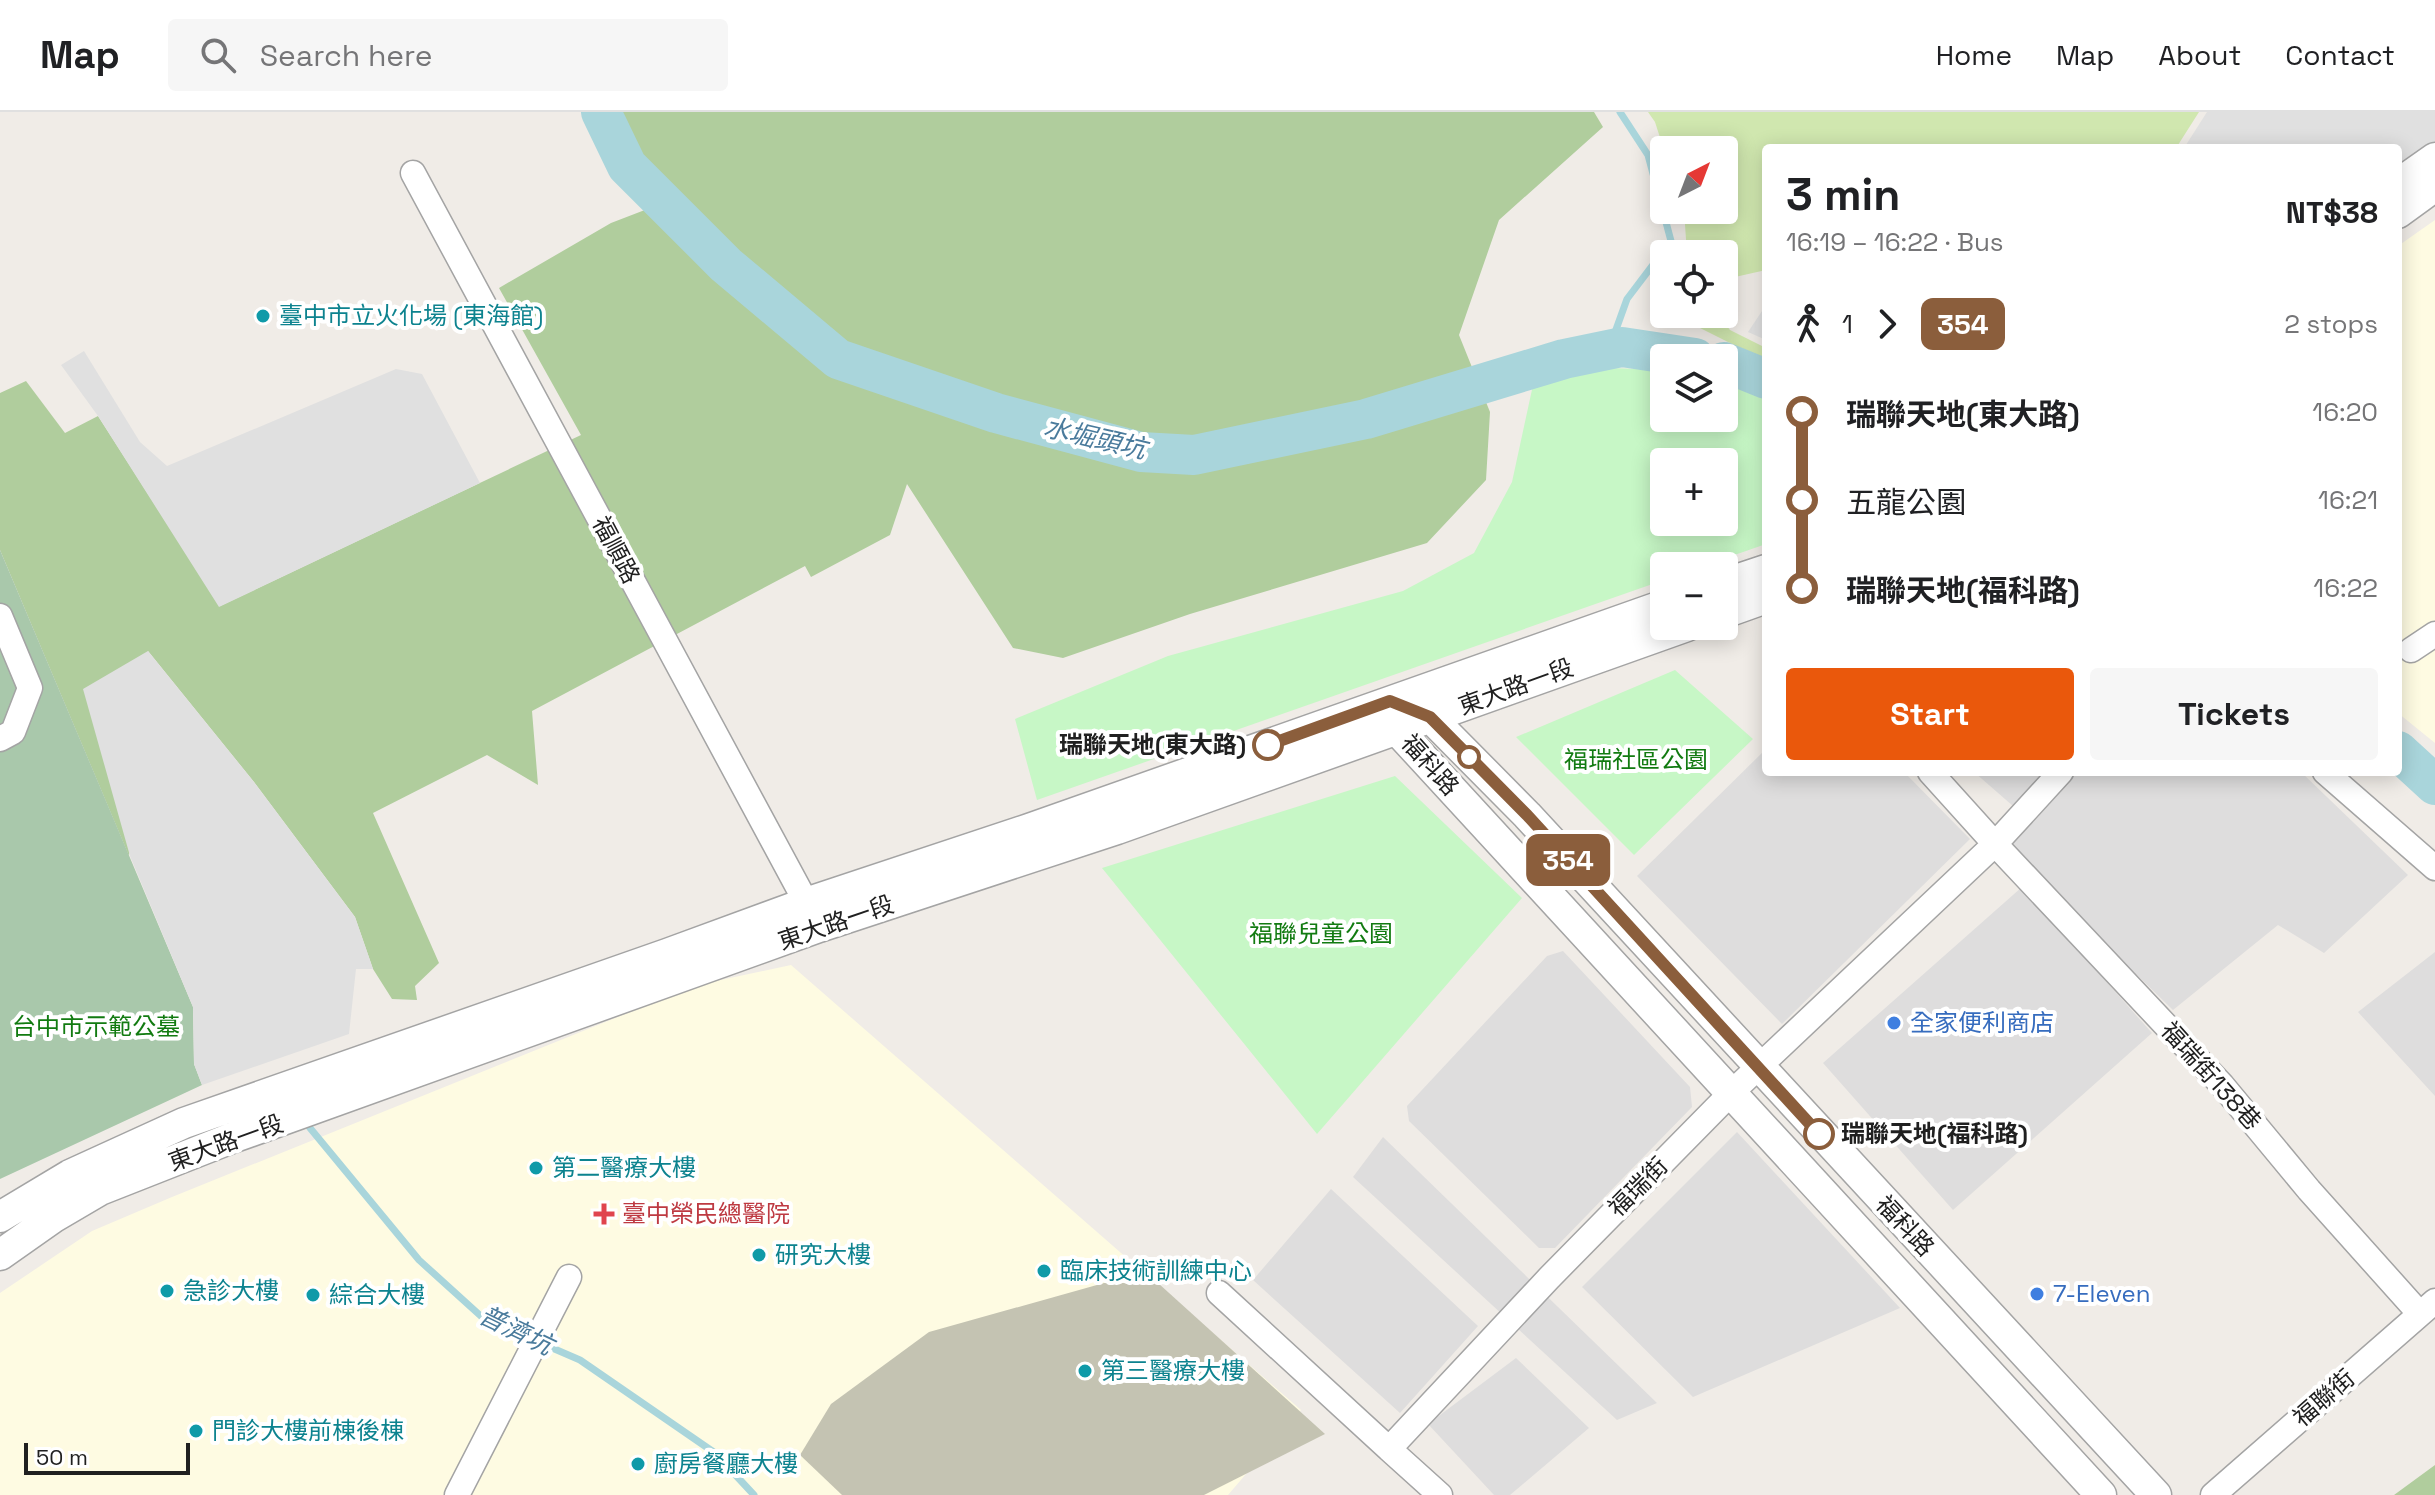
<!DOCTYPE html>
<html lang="en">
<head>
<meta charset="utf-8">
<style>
	body { margin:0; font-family:"Space Grotesk","Noto Sans TC",sans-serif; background:#f6f6f6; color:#202124; height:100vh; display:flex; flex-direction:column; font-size:30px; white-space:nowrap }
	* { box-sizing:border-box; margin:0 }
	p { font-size:26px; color:#757577 }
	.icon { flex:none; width:44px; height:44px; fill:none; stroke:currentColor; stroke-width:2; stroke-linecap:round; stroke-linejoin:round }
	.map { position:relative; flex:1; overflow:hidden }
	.drawer { position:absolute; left:1762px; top:32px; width:640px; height:632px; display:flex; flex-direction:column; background:#fff; border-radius:8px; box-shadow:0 4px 20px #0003 }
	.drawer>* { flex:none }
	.badge { padding:0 16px; border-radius:12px; font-size:28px; line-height:52px }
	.needle { width:52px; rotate:42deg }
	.controls { position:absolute; left:1650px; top:24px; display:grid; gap:16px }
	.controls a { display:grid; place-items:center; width:88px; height:88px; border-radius:8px; background:#fff; box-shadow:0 4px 20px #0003; font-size:40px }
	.scale { position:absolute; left:24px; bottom:20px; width:166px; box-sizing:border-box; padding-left:8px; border:4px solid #202020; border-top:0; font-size:22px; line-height:28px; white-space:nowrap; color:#202020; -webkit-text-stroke:6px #fff; paint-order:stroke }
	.map>.badge { position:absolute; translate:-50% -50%; box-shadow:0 0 0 4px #fff }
	.legs { display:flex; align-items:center; gap:12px; height:88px; padding:0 24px; font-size:26px }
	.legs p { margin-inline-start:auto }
	.summary { display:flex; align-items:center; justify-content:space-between; height:136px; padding:0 24px }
	h1 { font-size:44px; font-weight:700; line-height:60px }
	.action { display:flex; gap:16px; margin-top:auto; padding:16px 24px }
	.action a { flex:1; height:92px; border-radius:8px; background:#ea580c; color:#fff; font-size:32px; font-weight:700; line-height:92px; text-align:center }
	.action a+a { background:#f6f6f6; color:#202124 }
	ul { padding:0 24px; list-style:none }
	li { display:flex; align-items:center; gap:28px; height:88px; font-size:30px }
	li i { display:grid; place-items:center; width:12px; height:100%; margin:0 10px; background:currentColor }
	li i::after { content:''; width:20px; height:20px; margin:-10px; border:6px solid; border-radius:50%; background:#fff }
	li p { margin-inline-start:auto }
	li:first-child i { background:linear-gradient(#0000 50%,currentColor 0) }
	li:last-child i { background:linear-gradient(currentColor 50%,#0000 0) }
	header { display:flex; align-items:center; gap:48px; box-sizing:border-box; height:112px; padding:0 40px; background:#fff; border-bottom:2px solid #e0e0e0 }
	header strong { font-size:38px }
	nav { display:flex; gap:44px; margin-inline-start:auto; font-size:28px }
	.search { width:560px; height:72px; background:#f6f6f6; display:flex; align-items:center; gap:20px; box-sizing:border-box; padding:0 28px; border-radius:8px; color:#757577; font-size:30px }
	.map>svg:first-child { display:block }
	.residential { fill:#dedddd }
	.education { fill:#fefbe2 }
	.construction { fill:#c4c3b2 }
	.grass { fill:#d0e7af }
	.forest { fill:#b0cd9d }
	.cemetery { fill:#a9c8ab }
	.park { fill:#c7f7c6; fill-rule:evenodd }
	.parking { fill:#e0e0e0 }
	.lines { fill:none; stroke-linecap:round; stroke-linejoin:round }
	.stream { stroke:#a9d5db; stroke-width:7 }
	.river { stroke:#a9d5db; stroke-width:40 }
	.minor-casing { stroke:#a4a4a4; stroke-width:27 }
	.tertiary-casing { stroke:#a4a4a4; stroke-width:33 }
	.minor { stroke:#fff; stroke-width:24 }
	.tertiary { stroke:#fff; stroke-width:30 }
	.line-1-casing { stroke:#fff; stroke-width:18 }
	.line-1 { stroke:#8b5e3c; stroke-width:12 }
	.culture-dot { fill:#0f9aa8; stroke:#fff; stroke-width:3 }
	.stop-1-dot { fill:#fff; stroke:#8b5e3c; stroke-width:4 }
	.shop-dot { fill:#3f7fe0; stroke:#fff; stroke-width:3 }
	.health-dot { fill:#e0444e; stroke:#fff; stroke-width:3 }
	.labels { text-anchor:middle; stroke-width:8; stroke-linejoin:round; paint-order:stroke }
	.culture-label { font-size:24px; fill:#0d838f; stroke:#fff; text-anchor:start }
	.street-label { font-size:24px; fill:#202020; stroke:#fff }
	.stop-label { font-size:24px; font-weight:bold; fill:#202020; stroke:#fff; text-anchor:end }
	.park-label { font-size:24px; fill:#127b11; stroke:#fff }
	.shop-label { font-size:24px; fill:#366cbe; stroke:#fff; text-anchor:start }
	.health-label { font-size:24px; fill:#be3a42; stroke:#fff; text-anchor:start }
	.water-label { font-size:26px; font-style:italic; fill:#4a7b9c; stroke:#fff }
</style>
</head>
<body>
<header>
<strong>Map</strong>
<div class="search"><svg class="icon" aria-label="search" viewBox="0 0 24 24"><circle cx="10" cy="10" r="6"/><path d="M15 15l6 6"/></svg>Search here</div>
<nav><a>Home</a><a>Map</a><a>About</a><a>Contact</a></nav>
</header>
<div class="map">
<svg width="2435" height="1383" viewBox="0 0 2435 1383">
	<rect width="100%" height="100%" fill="#f0ece7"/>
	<!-- residential -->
	<path class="residential" d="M1766,637V660H1904L1970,727L1782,912L1637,764Z
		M1974,660H2049L2021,701Z
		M2067,660H2301L2408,763L2324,841L2278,813L2173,898L2002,732Z
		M2022,775L2152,921L1953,1098L1823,951Z
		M1563,839L1690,975L1692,995L1555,1136H1539L1409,1009L1407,994L1547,844Z
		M2435,840V984L2358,900Z
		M1737,1020L1900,1196L1693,1285L1582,1175Z
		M1383,1025L1657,1291L1617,1308L1353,1065Z
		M1331,1077L1478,1214L1400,1301L1253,1168Z
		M1516,1246L1589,1316L1510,1383H1494L1428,1312Z"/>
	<!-- education -->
	<path class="education" d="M2435,108V631L2398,601V134Z
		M791,853L1301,1298L1228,1383H0V1181L92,1119L172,1085L697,873Z"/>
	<!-- construction -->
	<path class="construction" d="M1104,1171H1158L1325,1322L1204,1383H842L800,1343L831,1292L929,1220Z"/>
	<!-- grass -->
	<path class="grass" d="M1648,0H2199L2178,33L2173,36H1766V158L1735,165L1724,171V142H1687L1684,98H1724V38H1664L1655,10Z
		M1690,202H1718L1730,218L1766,236V249L1690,211Z"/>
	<!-- forest -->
	<path class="forest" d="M589,0H1594L1603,15L1499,108L1459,223L1490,300L1486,368L1427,431L1190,502L1063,546L1013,536L907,372L890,423L811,465L805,454L532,599L538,673L487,643L373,701L439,851L415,874L417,888L392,887L373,857L355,805L254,670L148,539L129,744L0,438V281L26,269L65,321L98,304L220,494L581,323L499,176L611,111L650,96L613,45Z
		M2435,1353V1383H2394Z"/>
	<!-- cemetery -->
	<path class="cemetery" d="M0,438L193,895L194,952L202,973L0,1067Z"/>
	<!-- park -->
	<path class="park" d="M1580,255L1640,257L1664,261V306H1724V262L1766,281V432L1703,454H1664V468L1037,688L1015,607L1168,544L1403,479L1474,441L1512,370L1533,273ZM1664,350H1724V410H1664Z
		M1675,558L1753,627L1634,743L1516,625Z
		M1395,664L1522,786L1317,1022L1102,756Z"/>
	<!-- parking -->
	<path class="parking" d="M2207,0H2435V30L2398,57V36H2184Z
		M1766,193V228L1748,220Z
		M84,239L140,330L167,354L396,257L422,262L480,371L219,495L98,304L61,253Z
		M148,539L254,670L355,805L373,857H356L349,922L202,973L194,952L193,895L130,744L83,577Z"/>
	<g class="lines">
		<!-- stream -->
		<path class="stream" d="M1609,237L1627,187L1671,129L1648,43L1620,0
			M310,1016L419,1148L483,1206L580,1248L715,1341L754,1383"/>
		<!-- river -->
		<path class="river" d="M601,0L627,54L726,153L838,247L996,301L1141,340L1194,343L1366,307L1564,247L1622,235L1695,246
			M1724,250L1766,267
			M2398,639L2435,673"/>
		<!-- minor casing -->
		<g class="minor-casing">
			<path id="minor" d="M413,61L814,805
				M0,504L30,576L13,620L0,627
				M2411,538L2435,522
				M1930,660L1995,732L2222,973L2309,1078L2420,1202
				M2325,660L2435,756
				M1219,1181L1389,1337L1549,1166L1731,981L1995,732L2061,660
				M1389,1337L1440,1383
				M457,1383L569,1165
				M2213,1383L2435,1189"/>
		</g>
		<!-- tertiary casing -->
		<g class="tertiary-casing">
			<path id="tertiary" d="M2398,72L2435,46
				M2398,101L2435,74
				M1724,472L1766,458
				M1724,501L1766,486
				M1413,598L1430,605L1527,703L2156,1383
				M1394,604L1398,619L2101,1383
				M0,1105L70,1063L184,1011L667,842L806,791L1029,717L1664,493
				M0,1143L54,1105L100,1078L232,1026L819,815L1117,717L1687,514"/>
		</g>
		<!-- minor -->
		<use href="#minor" class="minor"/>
		<!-- tertiary -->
		<use href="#tertiary" class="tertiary"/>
	</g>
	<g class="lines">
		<!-- line-1 casing -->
		<g class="line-1-casing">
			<path id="line-1" d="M1268,633L1390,589L1430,605L1527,703L1819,1022"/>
		</g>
		<!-- line-1 -->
		<use href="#line-1" class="line-1"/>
	</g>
	<!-- markers -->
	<g class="culture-dot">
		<circle cx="263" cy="204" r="8"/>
		<circle cx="536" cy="1056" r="8"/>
		<circle cx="759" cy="1143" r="8"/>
		<circle cx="1044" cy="1159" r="8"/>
		<circle cx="167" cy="1179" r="8"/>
		<circle cx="313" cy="1183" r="8"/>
		<circle cx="1085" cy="1259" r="8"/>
		<circle cx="196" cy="1319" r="8"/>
		<circle cx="638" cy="1352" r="8"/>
	</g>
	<g class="stop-1-dot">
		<circle cx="1268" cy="633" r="14"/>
		<circle cx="1469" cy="645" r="10"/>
		<circle cx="1819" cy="1022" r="14"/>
	</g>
	<g class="shop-dot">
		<circle cx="1894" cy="911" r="8"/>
		<circle cx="2037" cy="1182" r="8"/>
	</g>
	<path class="health-dot" d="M600 1090h8v8h8v8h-8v8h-8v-8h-8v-8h8z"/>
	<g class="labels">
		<!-- culture labels -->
		<g class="culture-label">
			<text x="279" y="212">臺中市立火化場 (東海館)</text>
			<text x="552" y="1064">第二醫療大樓</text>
			<text x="775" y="1151">研究大樓</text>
			<text x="1060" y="1167">臨床技術訓練中心</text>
			<text x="183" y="1187">急診大樓</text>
			<text x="329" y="1191">綜合大樓</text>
			<text x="1101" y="1267">第三醫療大樓</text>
			<text x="212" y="1327">門診大樓前棟後棟</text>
			<text x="654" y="1360">廚房餐廳大樓</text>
		</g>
		<!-- street labels -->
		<g class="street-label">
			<text transform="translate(616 438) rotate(62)" y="8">福順路</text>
			<text transform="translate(1516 575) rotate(-20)" y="8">東大路一段</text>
			<text transform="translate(1430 653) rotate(48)" y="8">福科路</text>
			<text transform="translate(836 811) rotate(-19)" y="8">東大路一段</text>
			<text transform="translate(2211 964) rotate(48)" y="8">福瑞街138巷</text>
			<text transform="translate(226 1031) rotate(-20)" y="8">東大路一段</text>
			<text transform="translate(1638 1075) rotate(-45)" y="8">福瑞街</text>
			<text transform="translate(1905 1114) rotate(47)" y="8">福科路</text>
			<text transform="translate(2324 1286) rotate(-41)" y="8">福聯街</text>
		</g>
		<!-- stop labels -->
		<g class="stop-label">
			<text x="1246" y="641">瑞聯天地(東大路)</text>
			<text x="1841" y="1030" text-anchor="start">瑞聯天地(福科路)</text>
		</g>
		<!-- park labels -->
		<g class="park-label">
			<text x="1636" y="656">福瑞社區公園</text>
			<text x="1321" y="830">福聯兒童公園</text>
			<text x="96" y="923">台中市示範公墓</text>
		</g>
		<!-- shop labels -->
		<g class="shop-label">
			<text x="1910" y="919">全家便利商店</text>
			<text x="2053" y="1190">7-Eleven</text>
		</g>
		<!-- health labels -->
		<g class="health-label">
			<text x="622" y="1110">臺中榮民總醫院</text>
		</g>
		<!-- water labels -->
		<g class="water-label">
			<text transform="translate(1095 326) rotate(13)" y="9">水堀頭坑</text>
			<text transform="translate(516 1218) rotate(26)" y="9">普濟坑</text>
		</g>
	</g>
</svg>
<div class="controls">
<a><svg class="needle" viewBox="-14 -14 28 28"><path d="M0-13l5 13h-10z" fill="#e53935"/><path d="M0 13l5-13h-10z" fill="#757577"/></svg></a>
<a><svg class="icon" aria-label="locate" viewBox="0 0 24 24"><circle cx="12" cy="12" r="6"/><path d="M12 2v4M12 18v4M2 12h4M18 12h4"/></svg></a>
<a><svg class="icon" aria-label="layers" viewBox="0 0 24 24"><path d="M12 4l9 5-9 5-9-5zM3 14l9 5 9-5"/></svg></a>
<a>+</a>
<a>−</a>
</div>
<div class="scale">50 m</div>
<b class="badge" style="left:1568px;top:748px;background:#8b5e3c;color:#fff">354</b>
<section class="drawer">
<div class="summary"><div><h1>3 min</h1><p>16:19 – 16:22 · Bus</p></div><b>NT$38</b></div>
<div class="legs"><svg class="icon" aria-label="walk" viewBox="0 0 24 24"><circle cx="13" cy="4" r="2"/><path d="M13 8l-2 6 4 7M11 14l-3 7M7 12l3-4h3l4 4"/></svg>1<svg class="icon" aria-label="forward" viewBox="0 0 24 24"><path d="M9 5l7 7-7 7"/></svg><b class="badge" style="background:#8b5e3c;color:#fff">354</b><p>2 stops</p></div>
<ul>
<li><i style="color:#8b5e3c"></i><b>瑞聯天地(東大路)</b><p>16:20</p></li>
<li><i style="color:#8b5e3c"></i><span>五龍公園</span><p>16:21</p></li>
<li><i style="color:#8b5e3c"></i><b>瑞聯天地(福科路)</b><p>16:22</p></li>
</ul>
<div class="action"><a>Start</a><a>Tickets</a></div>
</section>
</div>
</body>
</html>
